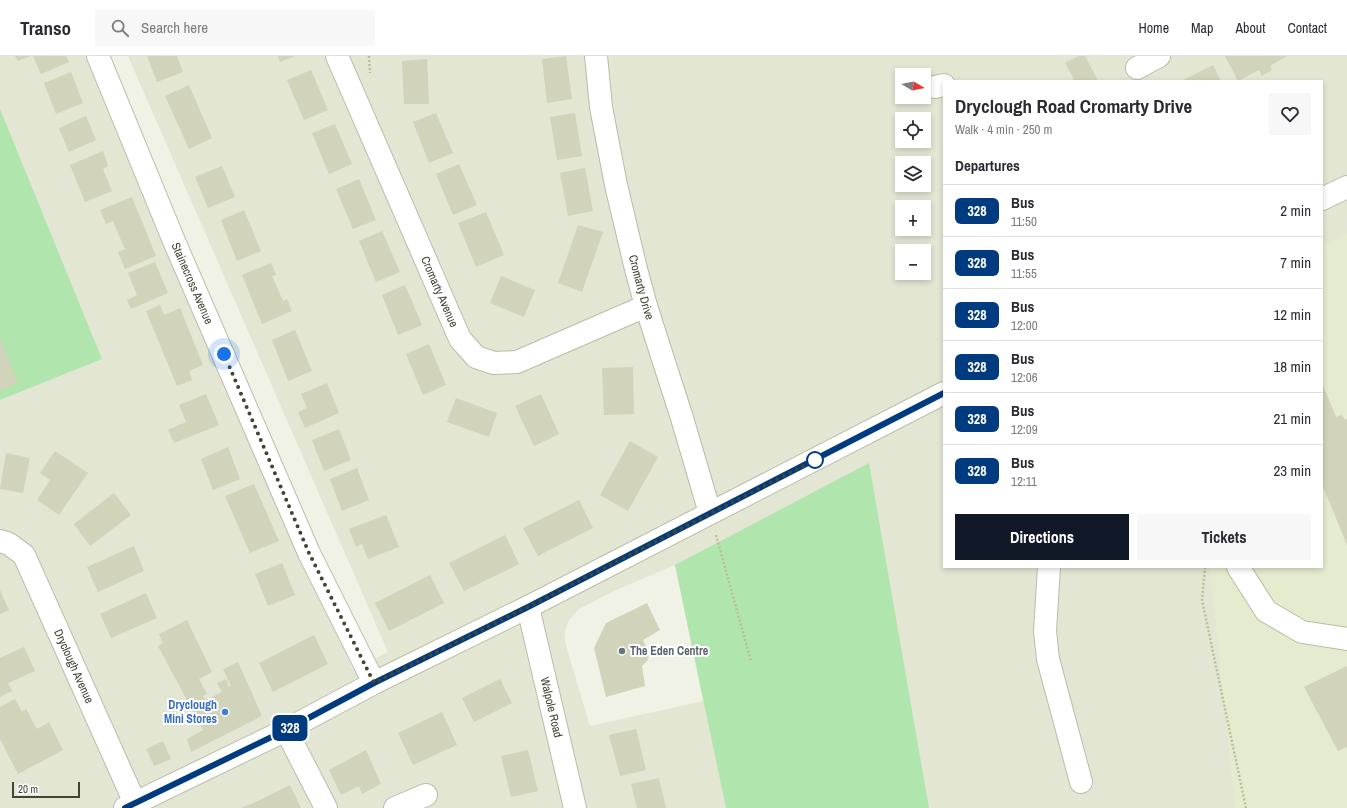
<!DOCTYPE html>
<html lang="en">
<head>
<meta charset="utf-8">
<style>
	body { margin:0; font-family:"Archivo Narrow",sans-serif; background:#f7f7f7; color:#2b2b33; height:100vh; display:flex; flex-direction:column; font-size:15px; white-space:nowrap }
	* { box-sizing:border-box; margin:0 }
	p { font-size:13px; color:#7c7c81 }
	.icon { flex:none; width:22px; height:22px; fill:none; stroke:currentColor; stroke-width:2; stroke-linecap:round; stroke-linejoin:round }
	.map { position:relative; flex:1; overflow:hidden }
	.sheet { position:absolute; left:943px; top:24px; width:380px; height:488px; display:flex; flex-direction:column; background:#fff; border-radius:0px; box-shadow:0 2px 6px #0003 }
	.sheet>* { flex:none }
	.badge { padding:0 8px; border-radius:6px; font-size:14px; line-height:26px }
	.needle { width:26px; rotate:100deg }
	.fabs { position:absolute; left:895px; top:12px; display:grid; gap:8px }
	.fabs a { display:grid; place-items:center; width:36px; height:36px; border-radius:0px; background:#fff; box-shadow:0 2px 6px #0003; font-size:20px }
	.scale { position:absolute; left:12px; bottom:10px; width:68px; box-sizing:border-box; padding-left:4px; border:2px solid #424435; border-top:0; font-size:11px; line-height:14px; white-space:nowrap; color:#424435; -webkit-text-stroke:3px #fff; paint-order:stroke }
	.you { position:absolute; width:20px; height:20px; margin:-10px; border:3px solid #fff; border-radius:50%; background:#1a73e8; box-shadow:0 0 0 6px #1a73e833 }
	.map>.badge { position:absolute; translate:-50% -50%; box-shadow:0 0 0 2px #fff }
	h2 { padding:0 12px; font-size:15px; line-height:36px }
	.round { display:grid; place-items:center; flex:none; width:42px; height:42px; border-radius:0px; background:#f7f7f7 }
	.headline { display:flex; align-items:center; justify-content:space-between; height:68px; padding:0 12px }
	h1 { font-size:19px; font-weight:700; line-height:30px }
	.primary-button { display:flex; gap:8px; margin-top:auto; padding:8px 12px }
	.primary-button a { flex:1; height:46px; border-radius:0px; background:#111827; color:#fff; font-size:16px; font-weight:700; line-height:46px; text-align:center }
	.primary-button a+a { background:#f7f7f7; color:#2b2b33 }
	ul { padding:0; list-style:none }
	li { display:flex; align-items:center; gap:12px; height:52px; padding:0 12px; border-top:1px solid #e1e1e2 }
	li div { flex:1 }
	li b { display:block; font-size:15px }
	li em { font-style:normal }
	li .badge { min-width:44px; font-weight:700; text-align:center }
	header { display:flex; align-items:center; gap:24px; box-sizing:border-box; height:56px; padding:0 20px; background:#fff; border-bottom:1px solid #e1e1e2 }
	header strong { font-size:19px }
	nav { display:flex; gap:22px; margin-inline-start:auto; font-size:14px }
	.search { width:280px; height:36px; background:#f7f7f7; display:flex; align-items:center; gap:10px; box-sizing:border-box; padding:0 14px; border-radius:0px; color:#7c7c81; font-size:15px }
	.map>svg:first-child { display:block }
	.residential { fill:#e2e6d3; fill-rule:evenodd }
	.education { fill:#e5ebcf }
	.green { fill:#b0e6ae }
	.building { fill:#d1d3ba }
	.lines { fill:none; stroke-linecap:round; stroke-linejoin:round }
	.minor-casing { stroke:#b9bda8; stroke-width:24 }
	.path { stroke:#b9bf99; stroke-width:2.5; stroke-dasharray:2 2; stroke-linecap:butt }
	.minor { stroke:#fff; stroke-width:22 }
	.line-casing { stroke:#fff; stroke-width:9 }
	.line { stroke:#003b80; stroke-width:6 }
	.walk { stroke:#424435; stroke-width:4; stroke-dasharray:0 7.2 }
	.stop-dot { fill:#fff; stroke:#003b80; stroke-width:2 }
	.worship-dot { fill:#6b7280; stroke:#fff; stroke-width:1.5 }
	.shop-dot { fill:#3f7fe0; stroke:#fff; stroke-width:1.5 }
	.labels { text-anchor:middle; stroke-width:4; stroke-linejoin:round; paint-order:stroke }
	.street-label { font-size:12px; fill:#424435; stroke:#fff }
	.worship-label { font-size:12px; font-weight:bold; fill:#5b616d; stroke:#fff; text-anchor:start }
	.shop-label { font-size:12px; font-weight:bold; fill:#366cbe; stroke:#fff; text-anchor:end }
</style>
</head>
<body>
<header>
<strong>Transo</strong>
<div class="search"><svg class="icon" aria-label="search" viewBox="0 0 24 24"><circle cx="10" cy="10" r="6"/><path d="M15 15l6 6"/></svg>Search here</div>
<nav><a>Home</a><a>Map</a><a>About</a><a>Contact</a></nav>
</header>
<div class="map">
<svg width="1347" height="752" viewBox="0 0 1347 752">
	<rect width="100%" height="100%" fill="#eff2e5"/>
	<!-- residential -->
	<path class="residential" d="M0,0H87L353,614L388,596L128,0H1347V752H0ZM902,19H924V41H902ZM944,25H1322V511H944ZM902,63H924V85H902ZM902,107H924V129H902ZM902,151H924V173H902ZM902,195H924V217H902ZM675,509L703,645L590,670L565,586V575L569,564L579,553L614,535Z"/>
	<!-- education -->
	<path class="education" d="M1347,177V752H1235L1210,511H1322V191Z"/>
	<!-- green -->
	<path class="green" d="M0,53L102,303L0,344Z
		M869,407L929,752H726L675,509Z"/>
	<!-- building -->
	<path class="building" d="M15,0H31L18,5Z
		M33,0H66L69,6L41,18Z
		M147,0H177L183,16L157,26Z
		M278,0H295L280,6Z
		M566,0L572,43L547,47L542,3Z
		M1078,0H1085L1098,25H1070L1074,23L1065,7Z
		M1225,0H1287L1270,10L1272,14L1262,20L1259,14L1238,25Z
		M427,3L429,48H404L402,5Z
		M1213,9L1221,25H1181Z
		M311,14L328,54L304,64L287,24Z
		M71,16L83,47L56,58L44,27Z
		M189,29L212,82L189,93L165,40Z
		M436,57L453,97L429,107L413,66Z
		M575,57L582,100L557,104L550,61Z
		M86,60L96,84L69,96L59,72Z
		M335,68L352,108L329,118L312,77Z
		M103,95L108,110L103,113L112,135L85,146L70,109Z
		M459,108L477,149L453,159L436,118Z
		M222,110L235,141L208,152L195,121Z
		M585,112L593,155L568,160L560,117Z
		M359,123L376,164L353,173L336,133Z
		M132,141L156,200L125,213L118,196L125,193L120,182L113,165L106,168L100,154Z
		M244,154L261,195L237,205L221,164Z
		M486,156L504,199L476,211L458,167Z
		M578,169L603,176L582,236L558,227Z
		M382,175L400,216L376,226L359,185Z
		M155,206L168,237L131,253L127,244L137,239L128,217Z
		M271,207L276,219L272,220L283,245L287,243L292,255L262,268L242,219Z
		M501,220L535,234L524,261L490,247Z
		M405,229L422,269L398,279L382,239Z
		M160,249L164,259L180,252L203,309L189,315L192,324L177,330L146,255Z
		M295,274L312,315L288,325L272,284Z
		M0,282L18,327L0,334Z
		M429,288L446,329L423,339L406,298Z
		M633,311L634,358L604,359L602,312Z
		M327,327L339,357L305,372L298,356L307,352L301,338Z
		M1322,327L1336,361L1342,359L1345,364L1347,363V489L1322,428Z
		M206,338L219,369L174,387L168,374L186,366L179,349Z
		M541,338L559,378L534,390L515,350Z
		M456,342L497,357L489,381L447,366Z
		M339,373L351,404L324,415L312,384Z
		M630,385L658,401L628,455L600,439Z
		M228,391L240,423L213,434L201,403Z
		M55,395L88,417L59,459L37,444L50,424L40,417Z
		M6,397L30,402L23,437L0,433Z
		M357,412L369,444L342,455L330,423Z
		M254,428L279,485L250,497L225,440Z
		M114,437L131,459L90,490L74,468Z
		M579,444L593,472L538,500L523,472Z
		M386,459L399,491L368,503L362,488L356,491L349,473Z
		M505,479L519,508L464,535L449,507Z
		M134,490L144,515L98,536L87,511Z
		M282,507L295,539L268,550L255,518Z
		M430,519L444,547L389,575L375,547Z
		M0,534L9,554L0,558Z
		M146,537L157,562L111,582L100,558Z
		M647,547L660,574L643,584L649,597L648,604L642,610L645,630L606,641L594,592L606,567Z
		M187,564L212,616L199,623L207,638L203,640L206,644L222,636L217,627L226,623L229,631L231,630L223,613L238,606L262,660L191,696L187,683L203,674L158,590L163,587L159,578Z
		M314,579L328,608L273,636L259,607Z
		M24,591L35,615L8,627L12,635L0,641V602Z
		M1347,610V691L1338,695L1304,631Z
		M500,623L512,647L474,666L462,642Z
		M15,643L22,656L26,653L37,673L49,666L63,694L18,718L0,683V651Z
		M442,656L457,689L413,709L398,677Z
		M636,673L646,714L620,720L609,679Z
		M163,685L171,703L154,710L146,693Z
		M366,694L381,728L362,738L359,730L341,739L329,714Z
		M528,694L538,735L511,741L501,700Z
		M659,722L666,752H637L631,728Z
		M290,729L301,752H241L260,744Z"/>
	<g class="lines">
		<!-- minor casing -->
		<g class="minor-casing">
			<g id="minor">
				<path id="s1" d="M98,0L174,185L309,497L374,627"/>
				<path id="s2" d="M337,0L460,283L476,301L494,307L517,306L646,250"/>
				<path id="s3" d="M596,0L601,51L616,129L636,213L646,250L682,362L710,457"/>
				<path d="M1137,12L1159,0"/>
				<path d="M935,31L944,29"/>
				<path d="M1322,143L1347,131"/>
				<path id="s4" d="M0,485L9,488L24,499L135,747"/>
				<path d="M1049,511L1045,575L1048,603L1081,726"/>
				<path d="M1238,511L1266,555L1302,576L1347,583"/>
				<path id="s5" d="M528,551L575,752"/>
				<path d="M286,674L326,752"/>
				<path d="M125,752L286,674L374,627L528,551L944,337"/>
				<path d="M395,752L426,739"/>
			</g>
		</g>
		<!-- path -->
		<path class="path" d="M369,0L370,17
			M716,479L751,605
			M1205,511L1202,544L1246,752"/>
		<!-- minor -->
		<use href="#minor" class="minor"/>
	</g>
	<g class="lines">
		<!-- line casing -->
		<g class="line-casing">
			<path id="line" d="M125,752L286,674L374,627L528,551L944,337"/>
		</g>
		<!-- line -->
		<use href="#line" class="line"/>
		<!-- walk -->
		<path class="walk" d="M224,298L309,497L374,627L528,551L815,404"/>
	</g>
	<!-- markers -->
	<circle class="stop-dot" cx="815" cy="404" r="8"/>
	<circle class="worship-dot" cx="622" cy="595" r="4"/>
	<circle class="shop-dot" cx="225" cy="656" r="4"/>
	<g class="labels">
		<!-- street labels -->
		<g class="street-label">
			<text dy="4" stroke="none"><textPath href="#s1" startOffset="246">Stainecross Avenue</textPath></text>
			<text dy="4" stroke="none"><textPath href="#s3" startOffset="236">Cromarty Drive</textPath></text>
			<text dy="4" stroke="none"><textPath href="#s2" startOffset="257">Cromarty Avenue</textPath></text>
			<text dy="4" stroke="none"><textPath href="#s4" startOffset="150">Dryclough Avenue</textPath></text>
			<text dy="4" stroke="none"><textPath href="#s5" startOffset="103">Walpole Road</textPath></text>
		</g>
		<!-- worship labels -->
		<g class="worship-label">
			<text x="630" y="599">The Eden Centre</text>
		</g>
		<!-- shop labels -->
		<g class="shop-label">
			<text x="217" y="653">Dryclough<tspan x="217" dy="14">Mini Stores</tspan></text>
		</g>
	</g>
</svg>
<div class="fabs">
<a><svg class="needle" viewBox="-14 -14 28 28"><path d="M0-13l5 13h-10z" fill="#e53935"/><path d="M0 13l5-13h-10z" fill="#7c7c81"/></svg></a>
<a><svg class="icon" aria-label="locate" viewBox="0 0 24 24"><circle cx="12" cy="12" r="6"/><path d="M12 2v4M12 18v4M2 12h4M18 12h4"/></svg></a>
<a><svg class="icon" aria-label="layers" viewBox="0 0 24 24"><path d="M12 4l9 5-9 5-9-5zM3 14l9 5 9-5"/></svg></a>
<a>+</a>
<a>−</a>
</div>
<div class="scale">20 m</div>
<div class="you" style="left:224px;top:298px"></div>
<b class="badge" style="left:290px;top:672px;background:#003b80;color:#fff">328</b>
<section class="sheet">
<div class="headline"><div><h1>Dryclough Road Cromarty Drive</h1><p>Walk · 4 min · 250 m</p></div><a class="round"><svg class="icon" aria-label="heart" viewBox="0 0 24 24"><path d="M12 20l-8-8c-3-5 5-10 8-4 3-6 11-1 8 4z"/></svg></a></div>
<h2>Departures</h2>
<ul>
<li><span class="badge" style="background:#003b80;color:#fff">328</span><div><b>Bus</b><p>11:50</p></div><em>2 min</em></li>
<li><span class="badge" style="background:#003b80;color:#fff">328</span><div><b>Bus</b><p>11:55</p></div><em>7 min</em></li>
<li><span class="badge" style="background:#003b80;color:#fff">328</span><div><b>Bus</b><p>12:00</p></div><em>12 min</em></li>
<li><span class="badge" style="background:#003b80;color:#fff">328</span><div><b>Bus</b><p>12:06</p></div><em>18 min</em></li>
<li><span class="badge" style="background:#003b80;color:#fff">328</span><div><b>Bus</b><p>12:09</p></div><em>21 min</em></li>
<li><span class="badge" style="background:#003b80;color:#fff">328</span><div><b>Bus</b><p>12:11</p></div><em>23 min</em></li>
</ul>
<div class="primary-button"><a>Directions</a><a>Tickets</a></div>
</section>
</div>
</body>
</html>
